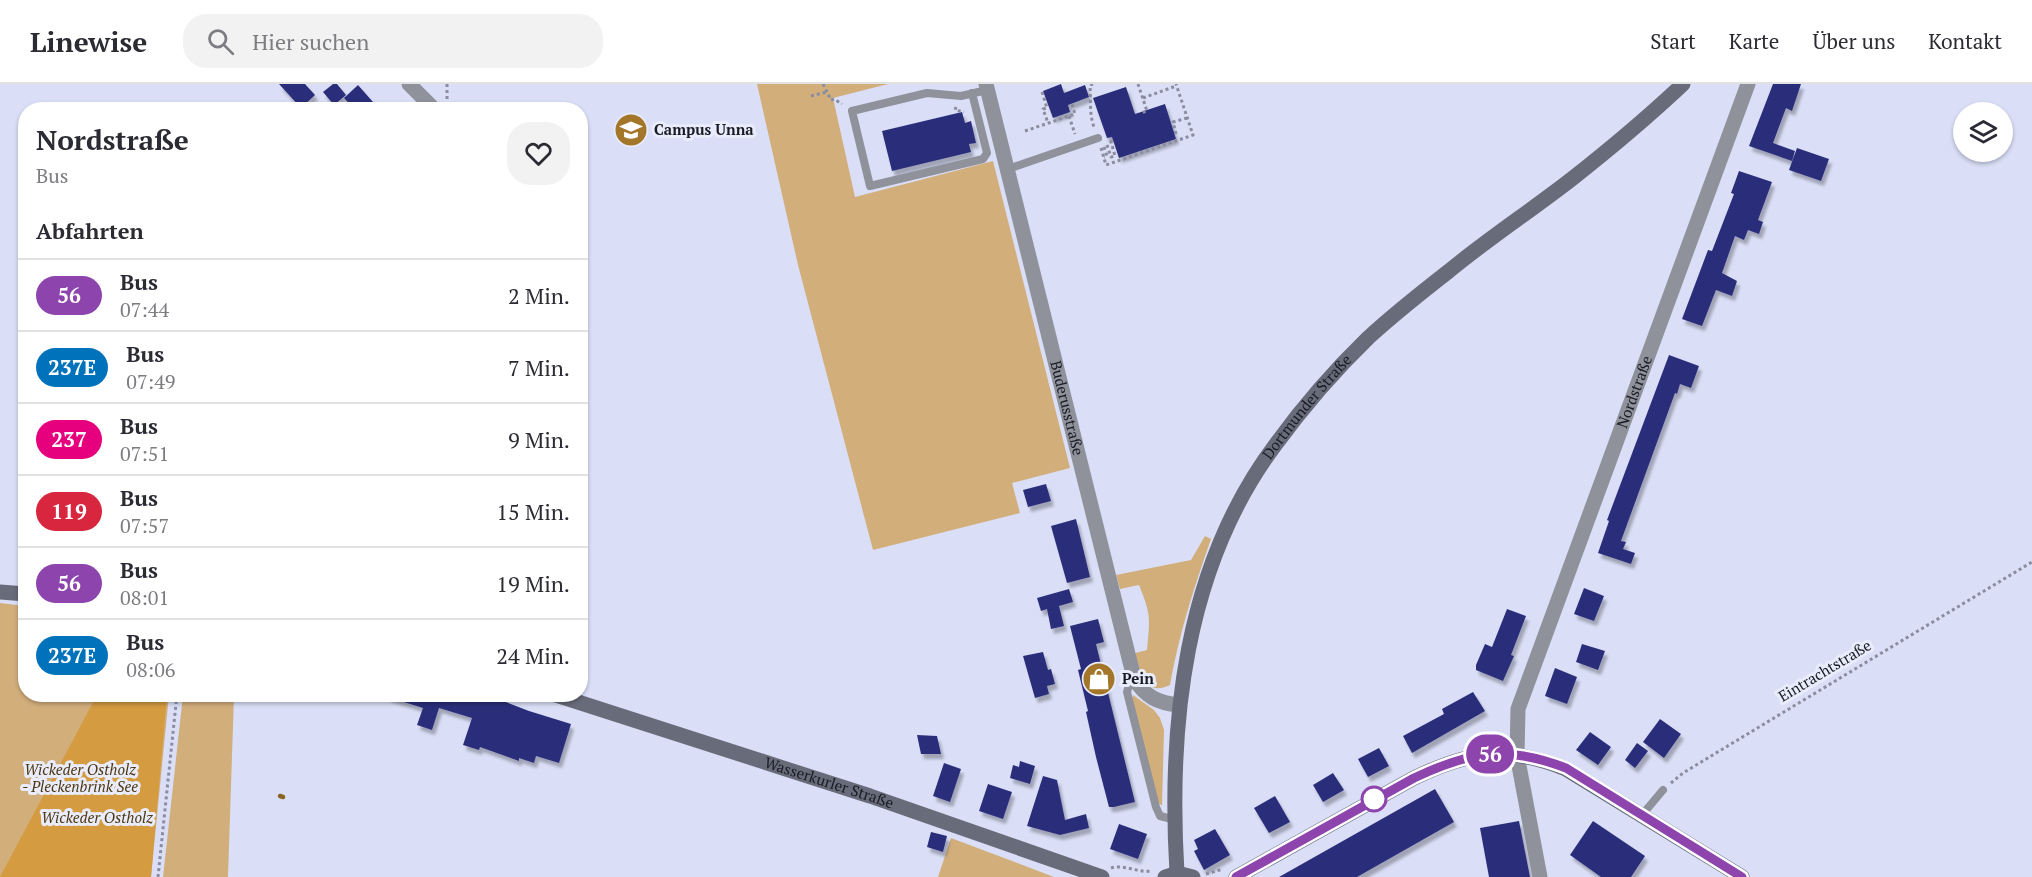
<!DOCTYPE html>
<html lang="de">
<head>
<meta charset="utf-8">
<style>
	body { margin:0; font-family:"PT Serif",serif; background:#f2f2f3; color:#2b2b33; height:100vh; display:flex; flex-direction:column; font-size:22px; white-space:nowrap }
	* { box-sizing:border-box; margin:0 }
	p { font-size:20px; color:#7c7c81 }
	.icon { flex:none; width:33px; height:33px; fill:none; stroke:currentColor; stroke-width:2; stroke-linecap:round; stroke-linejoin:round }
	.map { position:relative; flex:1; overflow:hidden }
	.panel { position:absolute; left:18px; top:18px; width:570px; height:600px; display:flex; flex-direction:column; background:#fff; border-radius:24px; box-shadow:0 2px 4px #0004 }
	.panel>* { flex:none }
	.badge { padding:0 12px; border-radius:20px; font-size:21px; line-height:39px }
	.tools { position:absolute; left:1953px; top:18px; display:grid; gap:12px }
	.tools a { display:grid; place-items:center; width:60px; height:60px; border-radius:50%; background:#fff; box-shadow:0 2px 4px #0004; font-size:30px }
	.map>.badge { position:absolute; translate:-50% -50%; box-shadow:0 0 0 3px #fff }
	h2 { padding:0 18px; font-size:22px; line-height:54px }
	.round { display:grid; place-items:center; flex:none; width:63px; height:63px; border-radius:24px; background:#f2f2f3 }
	.head { display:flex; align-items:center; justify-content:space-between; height:102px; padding:0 18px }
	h1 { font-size:28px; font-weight:700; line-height:45px }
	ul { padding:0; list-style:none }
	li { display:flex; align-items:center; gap:18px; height:72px; padding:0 18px; border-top:2px solid #e1e1e2 }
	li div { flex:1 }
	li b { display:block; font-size:22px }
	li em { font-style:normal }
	li .badge { min-width:66px; font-weight:700; text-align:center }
	header { display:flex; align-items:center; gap:36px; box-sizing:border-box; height:84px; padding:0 30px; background:#fff; border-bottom:2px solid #e1e1e2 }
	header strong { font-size:28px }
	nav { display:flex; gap:33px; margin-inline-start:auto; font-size:21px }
	.search { width:420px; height:54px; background:#f2f2f3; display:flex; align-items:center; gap:15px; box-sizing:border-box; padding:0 21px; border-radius:24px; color:#7c7c81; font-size:22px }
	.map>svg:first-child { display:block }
	.green { fill:#d2ae7b }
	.forest { fill:#d49b40 }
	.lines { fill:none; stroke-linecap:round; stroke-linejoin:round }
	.stream { stroke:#8b6423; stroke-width:4.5 }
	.building { fill:#2c2e7a; filter:url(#shadow) }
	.path { stroke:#8a8d9f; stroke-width:3; stroke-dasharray:3 3; stroke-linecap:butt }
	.service { stroke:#8f919b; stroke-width:8 }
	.minor { stroke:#8f919b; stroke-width:15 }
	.secondary { stroke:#686b79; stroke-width:15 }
	.line-casing { stroke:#fff; stroke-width:14 }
	.line { stroke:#8e44ad; stroke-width:9 }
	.stop-dot { fill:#fff; stroke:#8e44ad; stroke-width:3 }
	.labels { text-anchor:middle; stroke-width:6; stroke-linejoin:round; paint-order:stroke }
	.poi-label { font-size:15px; font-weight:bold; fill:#191a23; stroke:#e9ecfb; text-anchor:start }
	.street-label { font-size:15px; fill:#191a23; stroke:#e9ecfb }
	.park-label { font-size:15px; font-style:italic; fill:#4f3711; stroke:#e9ecfb }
</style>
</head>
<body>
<header>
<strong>Linewise</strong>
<div class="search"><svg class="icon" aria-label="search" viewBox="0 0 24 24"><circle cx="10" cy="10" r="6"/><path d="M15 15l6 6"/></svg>Hier suchen</div>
<nav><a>Start</a><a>Karte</a><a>Über uns</a><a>Kontakt</a></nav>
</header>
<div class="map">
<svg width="2032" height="793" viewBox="0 0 2032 793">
	<defs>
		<filter id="shadow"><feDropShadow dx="3" dy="5" stdDeviation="1.5" flood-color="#0004"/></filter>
	</defs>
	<rect width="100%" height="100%" fill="#dadff7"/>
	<!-- green -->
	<path class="green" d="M757,0H888L833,14L855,113L993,77L1070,384L1012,399L1020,429L873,466L798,181Z
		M1205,452L1211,455C1194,503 1179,550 1170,601C1144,613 1140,588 1135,569L1147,566C1150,534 1151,530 1139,501L1120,505L1116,491L1191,476Z
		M0,519L25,522L26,610L169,611L151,793H0Z
		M183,611H234L228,793H163Z
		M1133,611L1154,626L1160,634L1164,646L1162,722L1158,718L1132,616Z
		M951,754L1054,793H938Z"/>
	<!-- forest -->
	<path class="forest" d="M97,611H167L151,793H0Z"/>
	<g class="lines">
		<!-- stream -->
		<path class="stream" d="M280,712L283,713"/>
	</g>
	<!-- building -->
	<path class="building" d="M279,0H305L315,11L301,24Z
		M333,0H337L346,11L334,21L323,8Z
		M1061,0L1064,9L1085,1L1089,13L1068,21L1070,28L1053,34L1043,7Z
		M1773,0H1801L1792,27L1786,24L1773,59L1795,67L1792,77L1749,62Z
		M358,1L380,26H355L344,14Z
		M1126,3L1135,30L1165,20L1176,55L1119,74L1112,53L1107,54L1093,14Z
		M962,28L965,39L971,37L976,59L969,60L971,68L892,87L882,47Z
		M1797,64L1829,75L1821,97L1789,86Z
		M1739,87L1772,98L1758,136L1763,138L1759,150L1748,146L1744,156L1735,152L1722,189L1737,197L1732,212L1716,206L1702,242L1682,235L1708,166L1712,167L1734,110L1731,109Z
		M1669,271L1699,282L1691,304L1680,300L1677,310L1675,309L1621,457L1626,458L1623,465L1635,469L1631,480L1598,469L1609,437L1607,436Z
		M1046,400L1051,417L1028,423L1023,406Z
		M1076,435L1090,493L1067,499L1051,442Z
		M1584,504L1604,512L1594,537L1574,530Z
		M1069,505L1073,518L1059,522L1064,542L1051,545L1047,525L1041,527L1037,514Z
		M1507,525L1526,532L1511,571L1514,572L1503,597L1476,586V581L1485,560L1492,563Z
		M1098,535L1104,558L1096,560L1135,718L1114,723H1109L1096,673L1086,628L1088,627L1078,586L1081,585L1070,542Z
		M1582,560L1605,567L1598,586L1576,578Z
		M1043,568L1048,586L1051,585L1055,600L1047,602L1049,610L1035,614L1023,572Z
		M1555,584L1577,593L1567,620L1545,612Z
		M1473,608L1485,627L1412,669L1403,652L1444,630L1442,625Z
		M388,610H485L529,627L571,640L559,679L536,672L534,679L519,674V677L480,663L479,666L463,661L472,634L439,624L432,646L417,641L423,624L388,613Z
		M1660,635L1681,650L1664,674L1643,658Z
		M1590,648L1611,663L1598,681L1576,666Z
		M917,651L937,652L941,670H921Z
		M1637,659L1648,667L1635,684L1625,676Z
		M1379,664L1389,682L1368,693L1358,675Z
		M1020,677L1035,682L1030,700L1010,694L1013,681L1019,683Z
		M944,679L961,685L950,718L933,712Z
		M1333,689L1344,706L1323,718L1313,701Z
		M1043,692L1057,696L1065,736L1086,730L1089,744L1060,751L1027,742Z
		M988,700L1012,708L1003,735L979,727Z
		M1435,705L1454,738L1357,793H1279Z
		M1275,712L1290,738L1269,749L1254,724Z
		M1519,737L1530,793H1489L1480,744Z
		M1593,737L1645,772L1631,793H1601L1570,771Z
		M1119,740L1147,750L1138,775L1110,765Z
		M1215,745L1230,771L1204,786L1194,767L1198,765L1194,756Z
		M931,748L947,752L943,768L927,763Z"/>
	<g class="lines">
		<!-- path -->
		<path class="path" d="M447,0V18
			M823,0L831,16L834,15L842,20
			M1093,0L1090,1C1091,16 1089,29 1094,43
			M1138,0L1147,27L1141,29
			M1042,8L1047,24L1043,25L1048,39
			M811,12L827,8
			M1143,14L1176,2
			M956,23L955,26L964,28
			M1069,32L1075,50
			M1025,47L1075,30L1072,20
			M1176,50L1173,38L1187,34
			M1107,61L1111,73L1115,72L1110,54
			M1104,63L1107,72L1104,73
			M1101,64L1106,81L1193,51L1176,0
			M1671,699L1683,689L2032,478
			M1111,784C1125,780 1137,789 1151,787
			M1206,790L1223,785
			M158,793L177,610"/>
		<!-- service -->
		<path class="service" d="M972,9L987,69L983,75L870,102L852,27L927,9L961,12L987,6
			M1008,85L1098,54
			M1134,594L1129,601L1127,608L1156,723L1160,732L1176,736
			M1642,731L1663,706"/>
		<!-- minor -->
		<g class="minor">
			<path d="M409,0L435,26"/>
			<path id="s1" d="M986,0L1134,594C1145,613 1158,619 1179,621"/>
			<path id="s2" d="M1540,793L1517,671L1518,625L1748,0"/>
		</g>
		<!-- secondary -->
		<g class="secondary">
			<path d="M0,508L26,510"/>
			<path id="s3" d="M553,610L870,712L1102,793"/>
			<path id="s4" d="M1177,789C1168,641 1184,482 1276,360C1303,323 1335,286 1368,254C1393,231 1422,208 1449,187C1489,154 1532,126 1573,94C1611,64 1648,33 1683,0"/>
			<path d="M1165,793L1177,789L1193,793"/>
			<path d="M1236,793L1414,694C1470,667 1506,661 1566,685L1742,793"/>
		</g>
	</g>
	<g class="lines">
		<!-- line casing -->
		<g class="line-casing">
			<path id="line" d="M1236,793L1414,694C1471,667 1506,661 1566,684L1742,793"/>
		</g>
		<!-- line -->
		<use href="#line" class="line"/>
	</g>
	<!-- icons -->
	<defs>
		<g id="university-disc" transform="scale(1.725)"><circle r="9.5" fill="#a47629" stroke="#e9ecfb"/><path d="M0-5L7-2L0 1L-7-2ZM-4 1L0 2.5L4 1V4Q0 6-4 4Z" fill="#fff"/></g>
		<g id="shop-disc" transform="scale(1.725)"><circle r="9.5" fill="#a47629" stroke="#e9ecfb"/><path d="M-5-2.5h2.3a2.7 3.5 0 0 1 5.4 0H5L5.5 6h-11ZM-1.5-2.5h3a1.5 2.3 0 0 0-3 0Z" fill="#fff"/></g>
	</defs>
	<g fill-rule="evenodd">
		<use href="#university-disc" x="631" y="46"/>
		<use href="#shop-disc" x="1099" y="595"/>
	</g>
	<!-- markers -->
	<circle class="stop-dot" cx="1374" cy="715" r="12"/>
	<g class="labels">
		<!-- poi labels -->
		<g class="poi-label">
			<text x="654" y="51">Campus Unna</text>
			<text x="1122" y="600">Pein</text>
		</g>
		<!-- street labels -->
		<g class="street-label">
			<text dy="5" stroke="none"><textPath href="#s2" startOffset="508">Nordstraße</textPath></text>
			<text dy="5" stroke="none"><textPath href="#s1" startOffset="334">Buderusstraße</textPath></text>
			<text dy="5" stroke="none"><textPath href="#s4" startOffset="498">Dortmunder Straße</textPath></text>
			<text transform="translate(1825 587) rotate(-31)" y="5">Eintrachtstraße</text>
			<text dy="5" stroke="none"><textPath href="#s3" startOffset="290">Wasserkurler Straße</textPath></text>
		</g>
		<!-- park labels -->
		<g class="park-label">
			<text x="80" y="691">Wickeder Ostholz<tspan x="80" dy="17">- Pleckenbrink See</tspan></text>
			<text x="97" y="739">Wickeder Ostholz</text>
		</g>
	</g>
</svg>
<div class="tools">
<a><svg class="icon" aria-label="layers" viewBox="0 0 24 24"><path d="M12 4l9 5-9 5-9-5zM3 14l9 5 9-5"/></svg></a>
</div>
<b class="badge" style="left:1490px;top:670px;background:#8e44ad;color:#fff">56</b>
<section class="panel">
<div class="head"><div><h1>Nordstraße</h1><p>Bus</p></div><a class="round"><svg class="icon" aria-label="heart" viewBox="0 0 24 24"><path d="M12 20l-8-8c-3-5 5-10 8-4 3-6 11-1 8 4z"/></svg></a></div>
<h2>Abfahrten</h2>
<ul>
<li><span class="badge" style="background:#8e44ad;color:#fff">56</span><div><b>Bus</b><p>07:44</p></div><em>2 Min.</em></li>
<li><span class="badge" style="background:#0072bc;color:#fff">237E</span><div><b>Bus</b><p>07:49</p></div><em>7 Min.</em></li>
<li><span class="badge" style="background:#e6007e;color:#fff">237</span><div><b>Bus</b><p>07:51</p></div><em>9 Min.</em></li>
<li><span class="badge" style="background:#d7263d;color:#fff">119</span><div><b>Bus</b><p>07:57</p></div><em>15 Min.</em></li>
<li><span class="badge" style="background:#8e44ad;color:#fff">56</span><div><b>Bus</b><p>08:01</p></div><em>19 Min.</em></li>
<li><span class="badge" style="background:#0072bc;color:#fff">237E</span><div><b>Bus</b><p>08:06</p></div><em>24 Min.</em></li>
</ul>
</section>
</div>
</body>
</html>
